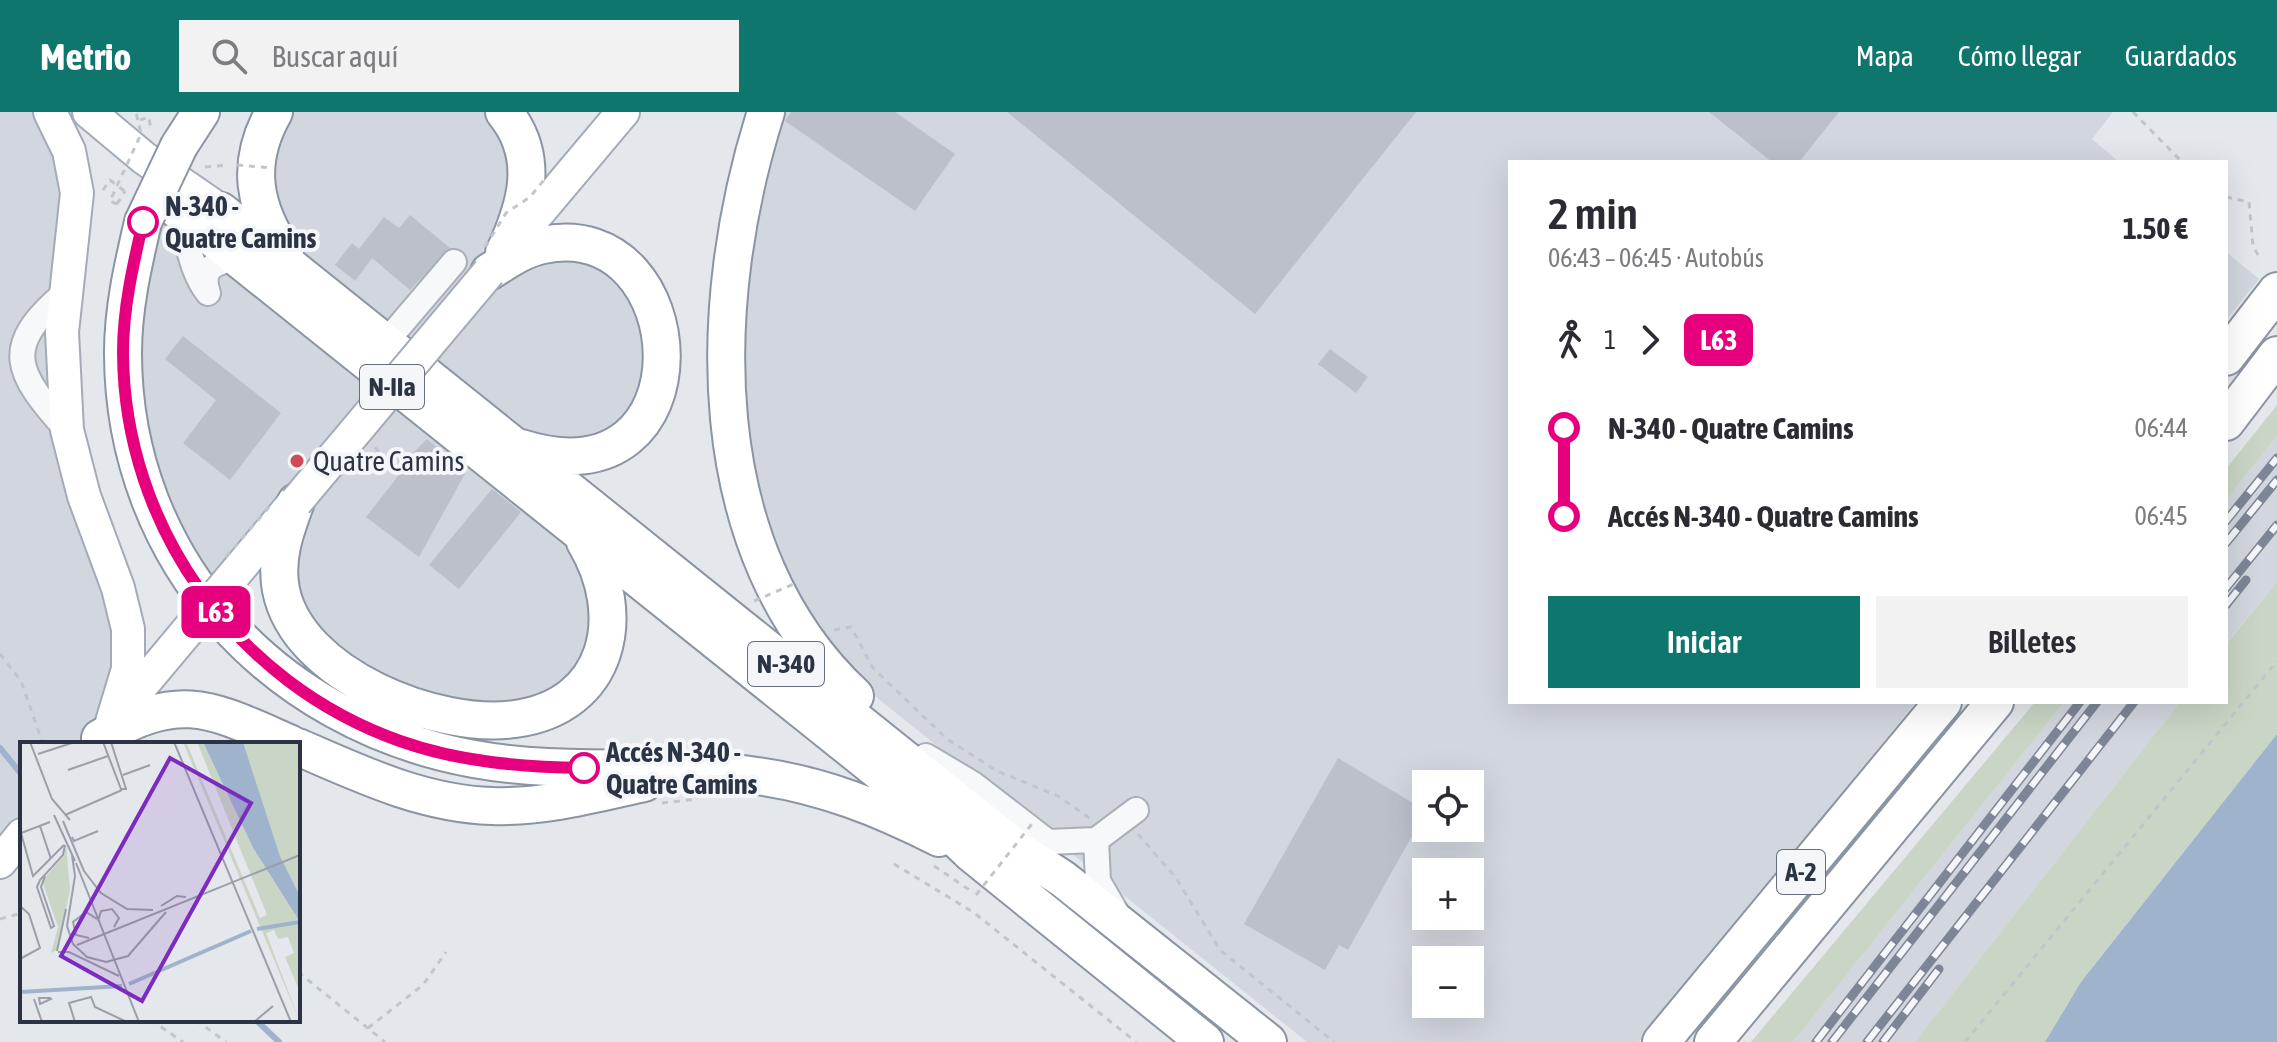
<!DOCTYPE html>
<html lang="es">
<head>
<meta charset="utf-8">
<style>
	body { margin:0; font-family:"Asap Condensed",sans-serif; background:#f2f2f3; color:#2b2b33; height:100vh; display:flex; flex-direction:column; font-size:30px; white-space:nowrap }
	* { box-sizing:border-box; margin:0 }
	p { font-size:26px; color:#7c7c81 }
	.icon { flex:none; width:44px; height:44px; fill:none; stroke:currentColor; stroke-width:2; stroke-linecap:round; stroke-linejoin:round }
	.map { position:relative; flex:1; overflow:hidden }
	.sheet { position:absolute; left:1508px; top:48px; width:720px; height:544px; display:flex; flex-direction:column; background:#fff; border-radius:0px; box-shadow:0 8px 32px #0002 }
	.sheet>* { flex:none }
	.badge { padding:0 16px; border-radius:12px; font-size:28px; line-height:52px }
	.buttons { position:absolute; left:1412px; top:658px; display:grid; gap:16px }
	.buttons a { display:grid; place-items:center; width:72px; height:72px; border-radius:0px; background:#fff; box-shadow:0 8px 32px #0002; font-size:40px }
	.map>.badge { position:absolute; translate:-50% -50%; box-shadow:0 0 0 4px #fff }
	.legs { display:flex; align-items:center; gap:12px; height:88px; padding:0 40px; font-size:26px }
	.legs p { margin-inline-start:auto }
	.summary { display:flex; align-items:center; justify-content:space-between; height:136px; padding:0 40px }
	h1 { font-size:44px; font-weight:600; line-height:60px }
	.button { display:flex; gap:16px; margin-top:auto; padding:16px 40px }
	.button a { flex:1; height:92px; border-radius:0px; background:#0f766e; color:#fff; font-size:32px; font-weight:600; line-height:92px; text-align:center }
	.button a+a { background:#f2f2f3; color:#2b2b33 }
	ul { padding:0 40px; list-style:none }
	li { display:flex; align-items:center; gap:28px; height:88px; font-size:30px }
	li i { display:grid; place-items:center; width:12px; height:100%; margin:0 10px; background:currentColor }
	li i::after { content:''; width:20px; height:20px; margin:-10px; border:6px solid; border-radius:50%; background:#fff }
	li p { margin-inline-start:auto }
	li:first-child i { background:linear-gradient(#0000 50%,currentColor 0) }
	li:last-child i { background:linear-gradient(currentColor 50%,#0000 0) }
	header { display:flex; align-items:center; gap:48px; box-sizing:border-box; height:112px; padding:0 40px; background:#0f766e; color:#fff }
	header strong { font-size:38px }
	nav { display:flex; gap:44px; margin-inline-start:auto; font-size:28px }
	.search { width:560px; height:72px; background:#f2f2f3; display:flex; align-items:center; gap:20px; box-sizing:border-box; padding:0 28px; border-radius:0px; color:#7c7c81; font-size:30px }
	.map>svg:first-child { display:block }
	.built { fill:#d2d6de; fill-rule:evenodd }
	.green { fill:#c9d6c5 }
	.water { fill:#9fb4cc }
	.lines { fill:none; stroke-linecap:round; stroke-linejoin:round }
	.stream { stroke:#9fb4cc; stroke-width:6 }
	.building { fill:#bbc0ca }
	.minor-casing { stroke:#a9aeb7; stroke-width:28 }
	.major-casing { stroke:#a3abb8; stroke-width:36 }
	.highway-casing { stroke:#8b94a3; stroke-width:40 }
	.path { stroke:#c2c5cb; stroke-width:3; stroke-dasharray:6 6; stroke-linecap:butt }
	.minor { stroke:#f7f8fa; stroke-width:24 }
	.major { stroke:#fff; stroke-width:32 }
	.highway { stroke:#fff; stroke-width:36 }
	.rail-casing { stroke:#7d8696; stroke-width:9 }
	.rail { stroke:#f4f6f9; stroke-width:6; stroke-dasharray:18; stroke-linecap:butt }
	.major-bridge-casing { stroke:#a3abb8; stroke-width:36; stroke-linecap:butt }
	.highway-bridge-casing { stroke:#8b94a3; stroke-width:40; stroke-linecap:butt }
	.path-bridge { stroke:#c2c5cb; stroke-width:3; stroke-dasharray:6 6; stroke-linecap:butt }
	.major-bridge { stroke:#fff; stroke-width:32 }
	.highway-bridge { stroke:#fff; stroke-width:36 }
	.line-1-casing { stroke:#fff; stroke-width:18 }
	.line-1 { stroke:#e6007e; stroke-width:12 }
	.stop-1-dot { fill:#fff; stroke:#e6007e; stroke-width:4 }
	.poi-dot { fill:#d1495b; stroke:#f4f6f9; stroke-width:3 }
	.labels { text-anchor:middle; stroke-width:8; stroke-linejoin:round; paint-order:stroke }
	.shield { fill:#f4f6f9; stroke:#676e7b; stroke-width:2 }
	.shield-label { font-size:26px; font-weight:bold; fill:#2b3445 }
	.stop-label { font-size:28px; font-weight:bold; fill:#2b3445; stroke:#f4f6f9; text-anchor:start }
	.poi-label { font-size:28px; fill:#2b3445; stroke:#f4f6f9; text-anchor:start }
	.inset-river { fill:none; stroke:#9fb4cc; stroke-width:4 }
	.inset-road { fill:none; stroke:#9a9fa9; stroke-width:2 }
	.view { fill:#7b2cbf; fill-opacity:0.15; stroke:#7b2cbf; stroke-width:4 }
	.inset-edge { fill:none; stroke:#2b3445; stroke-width:4 }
</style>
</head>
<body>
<header>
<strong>Metrio</strong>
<div class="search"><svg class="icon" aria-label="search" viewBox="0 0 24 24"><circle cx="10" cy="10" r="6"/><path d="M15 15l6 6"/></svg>Buscar aquí</div>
<nav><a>Mapa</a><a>Cómo llegar</a><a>Guardados</a></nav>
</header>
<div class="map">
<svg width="2277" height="930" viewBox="0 0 2277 930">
	<rect width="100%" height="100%" fill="#e4e7ec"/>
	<!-- built -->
	<path class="built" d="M0,0H50L63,21L62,259L125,497L95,632H22V719L0,746Z
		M274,0H504L531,136L628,159L654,290L567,345L603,466L585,570L475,608L307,528L286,416L210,491L130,317L143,110L221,99L274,125Z
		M782,0H2113L2092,27L2119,50H1510V590H1916L1639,930H1307L871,581L832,536L799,486L764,397L743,297L747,175L760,68ZM1426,672H1470V716H1426ZM1426,760H1470V804H1426ZM1426,848H1470V892H1426Z
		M2226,140L2259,167L2226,208Z
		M2277,324V470L2226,531V388Z
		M2064,590H2180L1915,930H1793Z"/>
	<!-- green -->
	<path class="green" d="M2277,293V324L2226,388V357Z
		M2277,470V622L2081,870L2045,930H1915L2180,590H2226V532Z
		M2035,590H2064L1793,930H1751Z"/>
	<!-- water -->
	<path class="water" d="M2277,622V930H2045L2081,870Z"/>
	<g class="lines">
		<!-- stream -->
		<path class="stream" d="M0,636L22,663
			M256,908L279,930"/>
	</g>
	<!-- building -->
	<path class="building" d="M791,0H895L955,42L915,99L785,9Z
		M1007,0H1416L1255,202Z
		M1709,0H1839L1799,50H1772Z
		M410,103L450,136L410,178L372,146L355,169L335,153L352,131L359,137L384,105L399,116Z
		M183,224L281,301L230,368L183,331L216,288L165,247Z
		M1330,237L1368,265L1356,281L1318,252Z
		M427,327L466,360L419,445L366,405L406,354L403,351Z
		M492,377L521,400L459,477L429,453Z
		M1338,646L1426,699L1348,838L1339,833L1325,858L1244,812Z"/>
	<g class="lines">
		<!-- minor casing -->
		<g class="minor-casing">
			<path id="minor" d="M176,98C190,127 188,155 208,181C199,156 215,150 238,146
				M65,181C1,235 15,260 67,318
				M385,231L454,150
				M926,644L973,672L1048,730L1096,728L1136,698
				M1096,728L1098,769L1116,800"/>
		</g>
		<!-- major casing -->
		<g class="major-casing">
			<path id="major" d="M50,0L69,39L77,81L62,220L67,318L84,384L118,476L128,517V557L112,610
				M89,0L144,46L221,99
				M512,132L623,0
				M228,470L293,392
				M122,597L184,523
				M0,750L22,723"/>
		</g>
		<!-- highway casing -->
		<g class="highway-casing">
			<path id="highway" d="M274,0C245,51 253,95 285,142
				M504,0C541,45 526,94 504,141
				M766,0C706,188 698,438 855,584
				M179,34L201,0
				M175,96L922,694L972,742L1205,930
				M221,99L1017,737L1063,767L1268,930
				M143,110C133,153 123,196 123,241C123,449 274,611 474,647C567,664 663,650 757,664C822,673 880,696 939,726
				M489,160C506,149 523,137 543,133C696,101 714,397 521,336
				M2226,245L2277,179
				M2226,310L2277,243
				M296,390C285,419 275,447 281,478C298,564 438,618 515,607C610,594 629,503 585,430
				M100,626C182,578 211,597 291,632
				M298,635C360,662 423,692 492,694C543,696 594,682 644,671
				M1661,930L1943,590
				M1713,930L1995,590"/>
		</g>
		<!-- path -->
		<path class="path" d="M2133,0L2182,50
			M140,8L149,5L151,19
			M205,55L229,53
			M103,78L110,68L126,80
			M2226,85L2249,90L2253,134L2261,148
			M117,92L125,79
			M375,335L397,364
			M834,518L851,515L873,556L947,627L997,659L1058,684L1091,707
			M0,542L21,569L43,632
			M662,691L698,687
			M1138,722L1176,766L1220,838L1334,930
			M894,752L973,800L1136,930
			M934,754L974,781
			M0,807L22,801
			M298,860L385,930
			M151,908L183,930
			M196,908L226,930
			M368,916L423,873L446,840
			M1965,930L2277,549"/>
		<!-- minor -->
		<use href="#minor" class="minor"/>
		<!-- major -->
		<use href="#major" class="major"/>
		<!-- highway -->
		<use href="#highway" class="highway"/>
		<!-- rail casing -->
		<g class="rail-casing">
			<path id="rail" d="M2226,409L2277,346
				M2226,431L2277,368
				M2226,476L2277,413
				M2226,493L2246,468
				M1816,930L2080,590
				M1832,930L2097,590
				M1867,930L2134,590
				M1883,930L1939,857"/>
		</g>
		<!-- rail -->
		<use href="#rail" class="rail"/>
		<!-- major-bridge casing -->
		<g class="major-bridge-casing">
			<path id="major-bridge" d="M296,390L489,160
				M184,523L228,470"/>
		</g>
		<!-- highway-bridge casing -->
		<g class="highway-bridge-casing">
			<path id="highway-bridge" d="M143,110L179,34"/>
		</g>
		<!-- path-bridge -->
		<path class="path-bridge" d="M237,53L273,56
			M117,92L110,89L141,22L136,0
			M485,135L506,101L530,85L544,68
			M226,445L271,393
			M754,489L796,471
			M976,783L1035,708"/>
		<!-- major-bridge -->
		<use href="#major-bridge" class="major-bridge"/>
		<!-- highway-bridge -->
		<use href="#highway-bridge" class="highway-bridge"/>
	</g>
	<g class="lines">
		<!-- line-1 casing -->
		<g class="line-1-casing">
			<path id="line-1" d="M143,110C133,153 123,196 123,241C124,415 236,571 400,629C459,650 522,655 584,656"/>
		</g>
		<!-- line-1 -->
		<use href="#line-1" class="line-1"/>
	</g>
	<!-- markers -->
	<g class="stop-1-dot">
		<circle cx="143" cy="110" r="14"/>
		<circle cx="584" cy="656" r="14"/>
	</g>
	<circle class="poi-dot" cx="297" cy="349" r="8"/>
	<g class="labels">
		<!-- shield labels -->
		<g class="shield">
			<rect x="360" y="253" width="64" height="44" rx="6"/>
			<rect x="748" y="530" width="76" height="44" rx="6"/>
			<rect x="1777" y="738" width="48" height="44" rx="6"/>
		</g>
		<g class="shield-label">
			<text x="392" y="284">N-IIa</text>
			<text x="786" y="561">N-340</text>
			<text x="1801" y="769">A-2</text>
		</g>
		<!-- stop labels -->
		<g class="stop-label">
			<text x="165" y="104">N-340 -<tspan x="165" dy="32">Quatre Camins</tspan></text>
			<text x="606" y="650">Accés N-340 -<tspan x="606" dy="32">Quatre Camins</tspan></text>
		</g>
		<!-- poi labels -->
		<g class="poi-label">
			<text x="313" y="359">Quatre Camins</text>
		</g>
	</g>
	<!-- overview -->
	<g transform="translate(20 630)">
		<rect width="280" height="280" fill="#e4e7ec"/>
		<path d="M163,0H166L240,176L247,173L177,0H183L233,106L280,180V250L265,215L274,211L268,195L258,197L254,188L246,191L280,280ZM223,0H280V154L260,114ZM46,103L50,148L37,208L31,211L38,185L22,139L44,114Z" fill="#c9d6c5"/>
		<path d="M183,0H223L260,114L280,154V180L233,106Z" fill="#9fb4cc"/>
		<path class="inset-river" d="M237,187L280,180M109,242L231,189M0,250L102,244"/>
		<path class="inset-road" d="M10,0L32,57L50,78M83,0L101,47H106L91,0M154,0L271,280M18,12L55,0M48,28L88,14M103,33L130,23M34,73L55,119M45,73L102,48M43,79L64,129L81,151L107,167L133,168M30,80L1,91L13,134L44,103M20,84L31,117M52,95L54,99L78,89M52,113L55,134L47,184L53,202L67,215L86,220L108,214L146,170M56,121L119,280M25,134L21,145L34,184L31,186L17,145L20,138L43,113L45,103M0,164L9,172L20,206L0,217M141,164L157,154L166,155M78,179L81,169L92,167L99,176L94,185M69,196L56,193L53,180L66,170L77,177M57,203L280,113M37,209L46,167M38,210H49L99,234M19,256H30L31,257L20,262ZM14,257L22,280M55,280L49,261L71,255L75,265L107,280M234,280L253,264"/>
		<path class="view" d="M150,16L231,61L122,259L41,214Z"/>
		<rect width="280" height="280" class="inset-edge"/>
	</g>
</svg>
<div class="buttons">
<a><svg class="icon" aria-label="locate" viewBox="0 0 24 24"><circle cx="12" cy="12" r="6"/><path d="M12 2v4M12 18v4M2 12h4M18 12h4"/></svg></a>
<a>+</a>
<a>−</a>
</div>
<b class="badge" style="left:216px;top:500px;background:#e6007e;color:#fff">L63</b>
<section class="sheet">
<div class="summary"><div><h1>2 min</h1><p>06:43 – 06:45 · Autobús</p></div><b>1.50 €</b></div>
<div class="legs"><svg class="icon" aria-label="walk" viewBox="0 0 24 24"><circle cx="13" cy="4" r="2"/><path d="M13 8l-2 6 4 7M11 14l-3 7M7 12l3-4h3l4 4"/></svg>1<svg class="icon" aria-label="forward" viewBox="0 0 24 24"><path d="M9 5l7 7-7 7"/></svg><b class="badge" style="background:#e6007e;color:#fff">L63</b></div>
<ul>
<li><i style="color:#e6007e"></i><b>N-340 - Quatre Camins</b><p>06:44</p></li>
<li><i style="color:#e6007e"></i><b>Accés N-340 - Quatre Camins</b><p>06:45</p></li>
</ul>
<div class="button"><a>Iniciar</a><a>Billetes</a></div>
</section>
</div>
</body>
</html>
